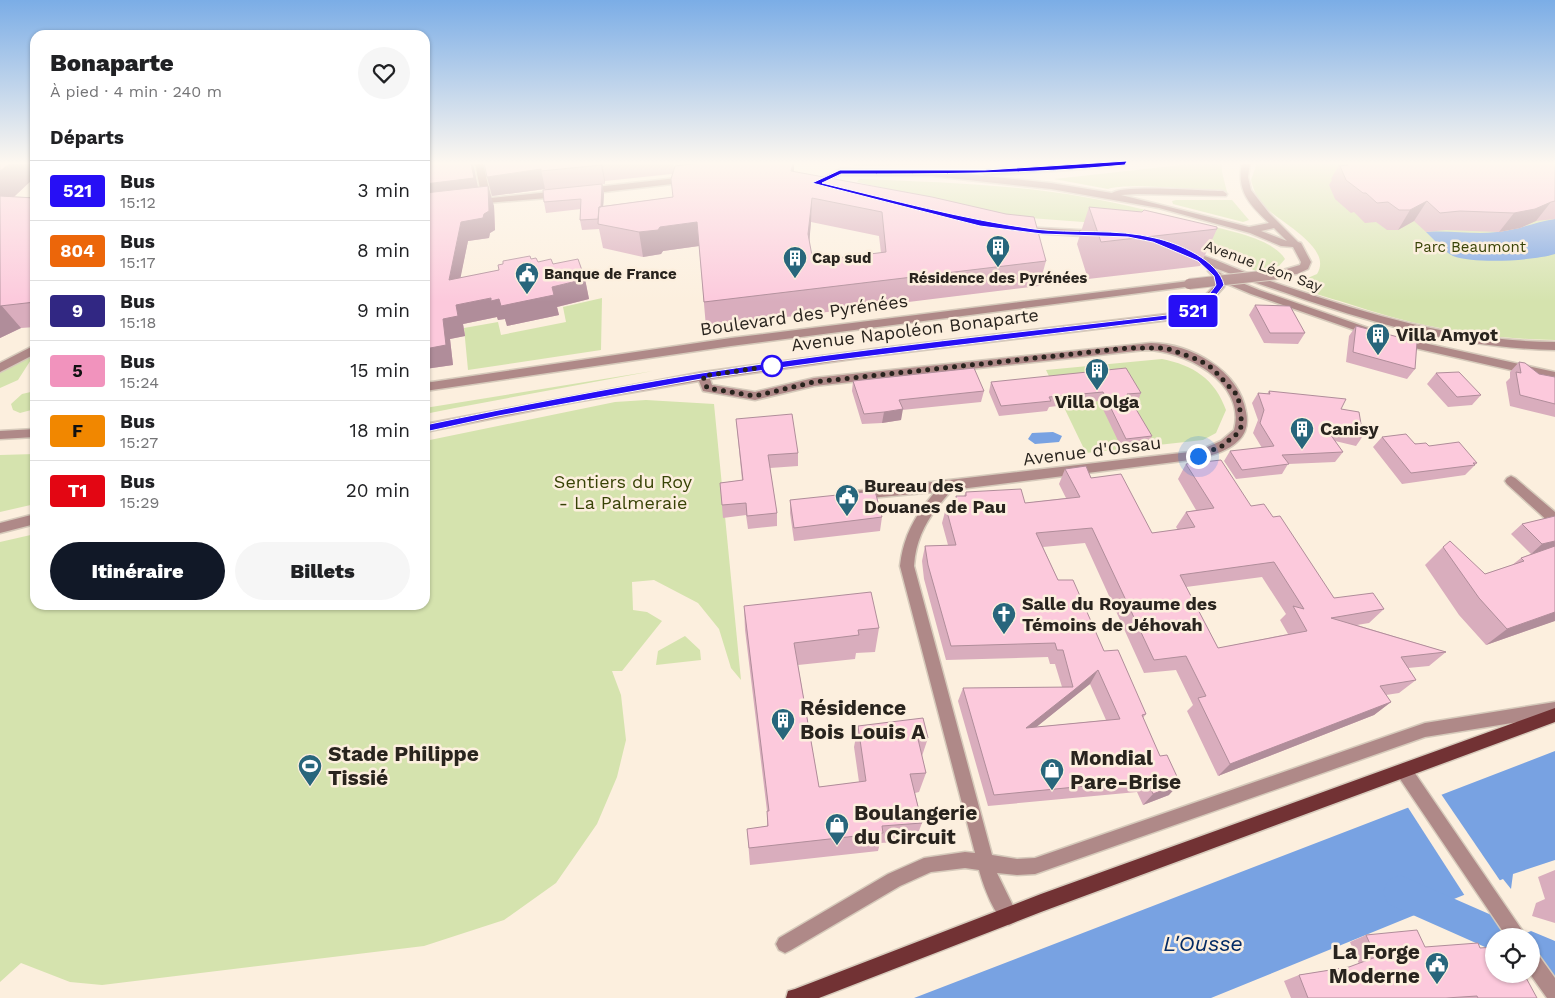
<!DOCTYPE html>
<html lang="fr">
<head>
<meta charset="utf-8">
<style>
	body { margin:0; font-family:"Work Sans",sans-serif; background:#f6f6f6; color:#202124; height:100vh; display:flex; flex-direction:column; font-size:19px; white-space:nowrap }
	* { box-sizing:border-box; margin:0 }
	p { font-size:16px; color:#757577 }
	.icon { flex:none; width:28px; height:28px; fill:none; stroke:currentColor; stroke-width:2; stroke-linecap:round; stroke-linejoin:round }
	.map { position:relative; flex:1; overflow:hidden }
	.drawer { position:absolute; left:30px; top:30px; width:400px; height:580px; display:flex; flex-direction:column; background:#fff; border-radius:15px; box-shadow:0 1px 4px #0004 }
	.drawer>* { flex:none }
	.badge { padding:0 10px; border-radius:4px; font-size:18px; line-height:32px }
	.controls { position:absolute; left:1485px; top:928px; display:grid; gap:10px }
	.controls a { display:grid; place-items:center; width:55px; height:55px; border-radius:50%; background:#fff; box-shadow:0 1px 4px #0004; font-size:25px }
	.you { position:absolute; width:25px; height:25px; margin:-12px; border:4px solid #fff; border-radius:50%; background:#1a73e8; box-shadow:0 0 0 8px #1a73e833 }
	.map>.badge { position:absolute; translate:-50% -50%; box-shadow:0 0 0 2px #fff }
	h2 { padding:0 20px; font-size:19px; line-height:45px }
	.round { display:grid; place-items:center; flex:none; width:52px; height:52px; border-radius:26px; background:#f6f6f6 }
	.headline { display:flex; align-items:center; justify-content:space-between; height:85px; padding:0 20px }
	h1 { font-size:24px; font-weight:800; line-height:38px }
	.button { display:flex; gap:10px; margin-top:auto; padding:10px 20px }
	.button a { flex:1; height:58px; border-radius:30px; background:#111827; color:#fff; font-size:20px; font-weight:800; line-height:58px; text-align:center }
	.button a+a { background:#f6f6f6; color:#202124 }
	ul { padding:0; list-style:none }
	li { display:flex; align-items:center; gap:15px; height:60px; padding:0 20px; border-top:1px solid #e0e0e0 }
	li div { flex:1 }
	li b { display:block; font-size:19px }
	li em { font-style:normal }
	li .badge { min-width:55px; font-weight:700; text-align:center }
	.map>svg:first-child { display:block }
	.green { fill:#d5e3ae }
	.water { fill:#78a2e2 }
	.pier { fill:#fcefde }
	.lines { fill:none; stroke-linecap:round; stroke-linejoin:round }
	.canal { fill:#78a2e2; fill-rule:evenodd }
	.minor-casing { stroke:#d6cabb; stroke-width:3 }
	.major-casing { stroke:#d6cabb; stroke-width:3 }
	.minor { fill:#af8988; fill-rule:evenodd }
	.major { fill:#723234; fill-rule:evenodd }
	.minor-bridge-casing { stroke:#d6cabb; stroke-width:12; stroke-linecap:butt }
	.minor-bridge { stroke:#af8988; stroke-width:10 }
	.wall { fill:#d9adbd; fill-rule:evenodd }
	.shaded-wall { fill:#b08d9a }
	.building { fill:#fcc9dc; stroke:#b08d9a; fill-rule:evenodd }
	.line { fill:#270ff5; stroke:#fff }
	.walk { stroke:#29241e; stroke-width:5; stroke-dasharray:0 9 }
	.stop-dot { fill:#fff; stroke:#270ff5; stroke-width:2.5 }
	.labels { text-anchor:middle; stroke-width:5; stroke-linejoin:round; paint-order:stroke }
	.far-park-label { font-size:15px; fill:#384306; stroke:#fcefde }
	.far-poi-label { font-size:15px; font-weight:bold; fill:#29241e; stroke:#fcefde; text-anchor:start }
	.far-street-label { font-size:15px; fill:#29241e; stroke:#fcefde }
	.street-label { font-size:18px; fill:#29241e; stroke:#fcefde }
	.poi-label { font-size:18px; font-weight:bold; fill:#29241e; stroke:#fcefde; text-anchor:start }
	.park-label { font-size:18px; fill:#384306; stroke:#fcefde }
	.near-poi-label { font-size:21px; font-weight:bold; fill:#29241e; stroke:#fcefde; text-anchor:start }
	.near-water-label { font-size:22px; font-style:italic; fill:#042b64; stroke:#fcefde }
</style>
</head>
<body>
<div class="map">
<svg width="1555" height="998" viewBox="0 0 1555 998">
	<rect width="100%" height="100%" fill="#fcefde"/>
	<!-- green -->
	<path class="green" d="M848,163H1026L863,166H854Z
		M1200,163H1222V172L1227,192C1203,190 1126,182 1108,189L1054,179Z
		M1257,163H1555V340C1484,339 1413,326 1346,303C1329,298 1311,293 1296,285V283L1317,274C1334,247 1277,221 1263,205C1257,198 1253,189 1251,180Z
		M859,179C934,182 1010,184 1084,197C1124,204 1163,214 1202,224C1225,230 1273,238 1285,259L1279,266L1256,271L1185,238L1097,223L1001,216L857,182Z
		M1176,200H1232L1249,220L1243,222L1173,204L1172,201Z
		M602,298L601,350L468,370L464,328L498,322L501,335L566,322L563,307Z
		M34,355L18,380L0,388V371Z
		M1162,359C1193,365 1215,379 1226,410L1216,433L1203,440L1086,453L1046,370Z
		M653,371L455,408L425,414V408Z
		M35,391V409L20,413L13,410L11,404L22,394Z
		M646,400L714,404L741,680L731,668L719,629L698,603L654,580L632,582L633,610L647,612L662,621L622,671H612L621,695L626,740L617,777L597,824L556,883L504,920L424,946L102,985L70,982L21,963L0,982V542L35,534V605H425V441L615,402Z
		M35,454V504L0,512V455Z
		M685,636L700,650L701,660L656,665L658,651Z"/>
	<!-- water -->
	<path class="water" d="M1555,219V254C1532,261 1475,264 1453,256C1444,252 1434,239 1426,232C1450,230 1474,235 1497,232C1518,230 1535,222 1555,219Z
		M1053,432L1062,436L1059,442L1035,444L1028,439L1032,433Z
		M1555,751V860L1513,874L1511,889L1503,879L1211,998H914Z"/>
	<!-- pier -->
	<path class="pier" d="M1441,794L1501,882L1465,896L1407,806Z"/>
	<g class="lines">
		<!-- canal -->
		<path class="canal" d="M1400,875L1512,924L1518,936H1494V951L1388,904L1383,892L1388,880Z
			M1531,931L1555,941V977L1531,967V936H1519Z"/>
		<!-- minor casing -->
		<g class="minor-casing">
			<path id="minor" d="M475,163H483L491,198L560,191L564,194L560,197L475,204V200L482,199Z
				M1100,163H1129L1125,166L985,176L981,173L985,170Z
				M1242,163H1250L1248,177L1251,190L1269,213L1298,242L1301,243L1311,262L1308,269L1297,274L1276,276V272L1300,265L1301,262L1293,247L1281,246L1250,233L1159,208L1051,189L932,176L841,175L819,185L812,183L840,169L940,171L1051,183L1112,193C1122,184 1205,191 1223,191L1227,194L1226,196L1137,194L1121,195L1249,227L1269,223C1250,205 1236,191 1242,163ZM1274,228L1287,241L1261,231Z
				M686,177L690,180L689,182L587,194L583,191L587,188Z
				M1022,227L1097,231L1102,234L1097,237L1019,232L1017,230Z
				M1189,251C1215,258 1241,272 1267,280C1364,313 1451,341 1555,342V350C1462,348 1376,325 1289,294C1254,282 1219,271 1186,256L1184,254Z
				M1213,268L1223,275L1259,290L1374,330L1375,332L1374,334H1366L1251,294L1225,283L1224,287L1203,310L1186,318L874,356L710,379L712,385L755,392L814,378L1151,343C1191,344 1239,370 1246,412C1248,422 1247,432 1239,440C1229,451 1212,455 1198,459L952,490C931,513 916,534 914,566L992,855L1017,859L1035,858L1425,723L1555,702V716L1425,737L1035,874L1017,875L997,873L1018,916L1015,922L1009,925C995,919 983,885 979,870L965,868L931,872L900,886L791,950L785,953L779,950L776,944L779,938L888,874L924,858L965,852L975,853L900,566C903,536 916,514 935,492L859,499L855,497L853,494L855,491L1198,451L1221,441L1234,430C1247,382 1184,350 1145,350L814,386L755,400L703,391L699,381L575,402L425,432V424L703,372L874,349L1184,312L1195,306L1215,285L1213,276L1208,271Z
				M1189,281L1193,282V286L731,346L425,391V383L731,338Z
				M1401,338L1555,372V380L1397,344L1396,342Z
				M35,345V354L0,372V363Z
				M35,429V437L0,439V431Z
				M1511,476L1515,478L1555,512V524L1550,523L1507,484L1505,481L1507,478Z
				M35,514V524L0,533V523Z
				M1404,763L1410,766L1522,930L1525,936H1506L1398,776L1396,771L1398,766Z
				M1531,950L1537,953L1555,978V998H1547L1530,974Z"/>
		</g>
		<!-- major casing -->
		<g class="major-casing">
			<path id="major" d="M1555,708V722L1041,912L819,998H786L788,991L795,989L1041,894Z"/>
		</g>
		<!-- minor -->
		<use href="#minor" class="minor"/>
		<!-- major -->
		<use href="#major" class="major"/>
		<!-- minor-bridge casing -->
		<g class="minor-bridge-casing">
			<path id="minor-bridge" d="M1189,284L1279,274"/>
		</g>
		<!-- minor-bridge -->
		<use href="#minor-bridge" class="minor-bridge"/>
	</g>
	<!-- wall -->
	<path class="wall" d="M0,163H35V177L14,197L35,198V327L21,328L0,338Z
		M425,163H473L478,187L494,206L495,230L490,233L489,238L468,241L460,278L499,270L531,259L538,262L553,264L585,279L589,299L557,307L559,315L507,326L505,319L498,320L497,317L463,324L465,336L450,339L453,365L425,369Z
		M484,163H673L674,169L699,163H794V172L1046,261L1039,286L706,327L699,246L663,251L661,254L643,257L603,248L599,229L582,230L580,220L581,209L546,213L544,202L545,189L492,196ZM672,174L673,197L603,206L604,194L602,184H605V181ZM811,222L879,236L881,253L813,261L809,240Z
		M1340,163H1555V219L1536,221L1520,228L1499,232L1446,230L1426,232L1414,221L1398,230H1387L1376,222L1365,223L1354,212L1351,213L1335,199L1329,185L1332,180L1331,179Z
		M1089,207L1217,229L1200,266L1088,279L1077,244Z
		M1255,305L1305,333L1298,344L1264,343L1249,315Z
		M1356,326L1415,369L1407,379L1346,362L1349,336Z
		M1519,362L1539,374L1555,377V417L1510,406L1506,382L1510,378V372Z
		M1436,373L1481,395L1472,405L1448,407L1427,384Z
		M853,381L984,391L981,402L902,410L901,420L882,423L862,424L852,391Z
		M991,382L1141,393L1137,403H1132L1152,436L1147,446L1122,449L1099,401L1049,407L1047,411L999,416L989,392Z
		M1269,391L1341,409L1363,436L1356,446L1335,441L1343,452L1335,462L1288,464L1282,474L1236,479L1224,461L1230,451L1262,448L1253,433L1258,420L1252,403L1258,393L1267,394Z
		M736,419L798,453V466L770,468L777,513V526L748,529L746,515L723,518L720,483L742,480Z
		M1382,437L1429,446L1477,463L1465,475L1402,484L1373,447Z
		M1186,464L1251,506L1273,517L1334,598L1384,609L1369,623L1357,625L1446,652L1429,666L1408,668L1416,680L1399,693L1386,695L1391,702L1374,715L1218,776L1187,711L1193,705L1176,670L1144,673L1085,543L1043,547L1058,580L1104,651L1146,714L1143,718L1169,795L1143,805L1137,792L988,806L958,701L963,688L1062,687L1055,664H1050L1048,657L946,660L924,579L922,561L925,546L948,545L942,523L946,508L953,507L956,496H964L966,492L1025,503L1066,498L1059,484L1065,469L1091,478L1152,533L1178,530L1176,527L1186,512L1196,510L1178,479ZM1262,577L1286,614L1280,620L1288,634L1218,648L1186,587ZM1090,684L1106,720L1036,727Z
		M790,500L882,517L880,531L794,541L790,513Z
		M1555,516V621H1554L1486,645L1459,615L1425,565L1443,547L1485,574L1512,565L1521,558L1531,554L1511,534L1522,524Z
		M744,606L879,628L875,652L856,653L855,659L798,665L819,787L859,782L854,747L858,726L928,738L922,756L926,773L919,792L915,793L922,823L915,841L880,843L878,851L750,865L747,829L767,826V811L745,630Z
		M1555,870V923L1532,916L1536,903L1545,899L1538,877Z
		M1366,935L1425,947L1480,948L1537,998H1291L1284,981L1299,975L1349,967L1359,964L1350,942Z"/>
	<!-- shaded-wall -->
	<path class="shaded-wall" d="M10,163H35V177L3,207H0V171Z
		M471,163H474H473L480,197L425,204V184Z
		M602,163L605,181V184L601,165Z
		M793,163H794V184L791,171Z
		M541,169L545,189L492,196L487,177Z
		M602,184L604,194L602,225L600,219Z
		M488,186L494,206L495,230L490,233L489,238L468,241L456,300L449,280L461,222Z
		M812,198L811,222L808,258V234Z
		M1427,201L1414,221L1398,230L1410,210Z
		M1551,202L1536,221L1520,228L1499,232L1514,213Z
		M697,222L699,246L663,251L661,254L643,257L639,232L660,227Z
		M585,279L589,299L557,307L559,315L507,326L505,319L498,320L497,317L463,324L465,336L450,339L453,365L425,369V349L443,319L456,305L491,298L552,287Z
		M1,305L21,328L0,338V306Z
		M903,409L901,420L882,423L884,412Z
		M1555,541V548L1531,554L1542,544Z
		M1555,612V621L1486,645L1507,629Z
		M1098,670L1090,684L1019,741L1026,728Z
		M1391,702L1374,715L1218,776L1230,764Z
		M1180,783L1169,795L1143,805L1153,794Z"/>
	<!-- building -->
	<path class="building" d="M0,163H10L0,171Z
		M425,163H471L474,178L425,184Z
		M484,163H601V165L541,171V169L487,177Z
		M699,163H793L791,171L932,197L1006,214L1034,217L1046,261L704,302L697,222L660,227L658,230L639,232L598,224L599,207L673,197L671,179L675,166ZM812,198L882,212L886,252L813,261L808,234Z
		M1345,163H1555V201L1551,202L1535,209L1514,213L1460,211L1440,213L1427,201L1410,210H1399L1388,202L1377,203L1366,193H1363L1346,180L1340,166L1348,165Z
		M602,184L601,207H599L598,219L580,220L581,199L544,202L543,190Z
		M488,186L489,211L484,214L483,218L461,222L449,280L499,270L498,265L503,264V261L530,256L531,259L536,258L538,262L551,259L553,264L578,259L585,279L552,287L554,295L501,306L499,299L491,301V298L456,305L458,316L443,319L446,345L425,349V276L428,264H425V193Z
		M0,196L35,198V302L0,306Z
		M1089,207L1142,212L1144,210L1217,227V229L1101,242Z
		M1255,305L1290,306L1305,333H1270Z
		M1356,326L1417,342L1415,369L1353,352Z
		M1519,362L1525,363L1539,374L1555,377V404L1520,395L1516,372L1521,373Z
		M974,368L984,391L899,400L903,409L884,412L864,414L853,381Z
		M1126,368L1141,393L1127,394L1152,436L1126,439L1103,392L1049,397L1051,401L1001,406L991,382Z
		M1459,372L1481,395L1457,397L1436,373Z
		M1269,391L1346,399L1341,409L1359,412L1363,436L1325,427L1343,452L1282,455L1289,464L1242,470L1230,451L1274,446L1260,423L1264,410L1258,393L1270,394Z
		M792,414L798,453L768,455L777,513L747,516L746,503L722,505L720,483L743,480L736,419Z
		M1406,434L1415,444L1426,443L1429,446L1459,442L1477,463H1473L1475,465L1411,473L1382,437Z
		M1221,460L1251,506L1264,504L1273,517L1280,516L1334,598L1373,593L1384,609L1331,618L1446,652L1401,657L1416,680L1380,686L1391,702L1230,764L1198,698L1206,696L1186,656L1154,660L1092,528L1036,533L1058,580H1073L1104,651L1118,650L1146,714L1142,715L1160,756L1167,755L1180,783L1153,794L1147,780L994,795L963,688L1073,687L1063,650H1057L1055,643L951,646L928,565L925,546L956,545L946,508L958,507L956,496H966V492L1021,489L1025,503L1080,497L1065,469L1086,466L1091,478L1121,474L1152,533L1195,527L1186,512L1214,508L1186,464ZM1274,562L1304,609L1293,606L1307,631L1218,648L1180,575ZM1098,670L1120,719L1026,728L1074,690Z
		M875,491L882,517L794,528L790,500Z
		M1555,516V541L1542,544L1522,524Z
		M1450,541L1485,574L1524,561L1521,558L1555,546V612L1507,629L1479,598L1443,547Z
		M871,592L879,628L858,630L859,635L794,643L819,787L866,781L858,726L923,718L928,738L918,739L926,773L910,774L922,823L882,826L883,833L749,848L747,829L768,826L767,811H769L744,606Z
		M1417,930L1425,947L1478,943L1480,948L1494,947V974H1524L1537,998H1478L1477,996L1446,998H1308L1299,975L1349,967L1376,957L1366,935Z"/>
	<!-- sky -->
	<linearGradient id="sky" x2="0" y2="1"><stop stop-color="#7bade6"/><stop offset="0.54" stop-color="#fef8f0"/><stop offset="1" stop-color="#fef8f0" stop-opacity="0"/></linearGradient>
	<rect width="1555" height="302" fill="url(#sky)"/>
	<!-- line -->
	<path class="line" d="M1127,161L1125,165C1030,174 936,174 841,174L822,183C893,200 962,219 1034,229C1074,234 1116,228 1155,238C1178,243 1219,261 1224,285C1214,299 1204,309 1189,317L830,361L701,379L498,416L425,432L420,428L425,425C517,406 609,388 702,373C862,348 1023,332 1184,313C1197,306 1208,297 1216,285L1214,276L1198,261L1153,242L1128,237L1042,234L980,226L812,183L840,170H985Z"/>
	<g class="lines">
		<!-- walk -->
		<path class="walk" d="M772,366L703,376L707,388L755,396L814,382L1128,348H1166L1199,360L1212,368L1238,396L1242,425L1238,433L1222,446L1198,456"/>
	</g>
	<!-- icons -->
	<defs>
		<g id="building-pin" transform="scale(1.25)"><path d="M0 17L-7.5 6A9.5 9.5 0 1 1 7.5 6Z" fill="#28667c" stroke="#fcefde"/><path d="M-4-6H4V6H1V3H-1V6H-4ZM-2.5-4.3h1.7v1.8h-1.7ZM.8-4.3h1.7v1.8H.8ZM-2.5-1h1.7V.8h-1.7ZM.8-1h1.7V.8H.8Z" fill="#fff"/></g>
		<g id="civic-pin" transform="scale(1.25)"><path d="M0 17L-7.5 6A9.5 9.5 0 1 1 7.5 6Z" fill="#28667c" stroke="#fcefde"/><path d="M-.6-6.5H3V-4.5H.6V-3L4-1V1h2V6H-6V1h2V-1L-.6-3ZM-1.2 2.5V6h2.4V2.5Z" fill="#fff"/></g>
		<g id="church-pin" transform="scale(1.25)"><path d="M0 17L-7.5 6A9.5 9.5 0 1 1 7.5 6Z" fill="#28667c" stroke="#fcefde"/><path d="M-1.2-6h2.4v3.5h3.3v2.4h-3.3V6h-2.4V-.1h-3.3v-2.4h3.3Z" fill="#fff"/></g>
		<g id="stadium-pin" transform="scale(1.25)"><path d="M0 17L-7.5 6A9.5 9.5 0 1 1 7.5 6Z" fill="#28667c" stroke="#fcefde"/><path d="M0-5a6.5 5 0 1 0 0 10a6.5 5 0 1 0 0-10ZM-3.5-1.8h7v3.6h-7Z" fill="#fff"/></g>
		<g id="shop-pin" transform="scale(1.25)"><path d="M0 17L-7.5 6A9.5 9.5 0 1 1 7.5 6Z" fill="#28667c" stroke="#fcefde"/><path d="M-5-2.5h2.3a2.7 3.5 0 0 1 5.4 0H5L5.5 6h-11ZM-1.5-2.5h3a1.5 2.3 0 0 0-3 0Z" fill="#fff"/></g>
	</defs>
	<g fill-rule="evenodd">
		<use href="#building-pin" x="998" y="247"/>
		<use href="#building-pin" x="795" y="258"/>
		<use href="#civic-pin" x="527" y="274"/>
		<use href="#building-pin" x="1378" y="335"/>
		<use href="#building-pin" x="1097" y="370"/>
		<use href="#building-pin" x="1302" y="429"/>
		<use href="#civic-pin" x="847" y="496"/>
		<use href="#church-pin" x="1004" y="614"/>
		<use href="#building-pin" x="783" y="720"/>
		<use href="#stadium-pin" x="310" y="766"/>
		<use href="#shop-pin" x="1052" y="770"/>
		<use href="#shop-pin" x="837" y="825"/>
		<use href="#civic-pin" x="1437" y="964"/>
	</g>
	<!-- markers -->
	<circle class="stop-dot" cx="772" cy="366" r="10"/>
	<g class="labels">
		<!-- far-park labels -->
		<g class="far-park-label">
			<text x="1470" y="252">Parc Beaumont</text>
		</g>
		<!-- far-poi labels -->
		<g class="far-poi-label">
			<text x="812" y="263">Cap sud</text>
			<text x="544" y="279">Banque de France</text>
			<text x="998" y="283" text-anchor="middle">Résidence des Pyrénées</text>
		</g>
		<!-- far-street labels -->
		<g class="far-street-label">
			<text transform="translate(1263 266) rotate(20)" y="5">Avenue Léon Say</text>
		</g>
		<!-- street labels -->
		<g class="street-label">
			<text transform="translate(804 315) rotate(-8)" y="6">Boulevard des Pyrénées</text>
			<text transform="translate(915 330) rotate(-7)" y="6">Avenue Napoléon Bonaparte</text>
			<text transform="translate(1092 451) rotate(-7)" y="6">Avenue d'Ossau</text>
		</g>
		<!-- poi labels -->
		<g class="poi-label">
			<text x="1396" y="341">Villa Amyot</text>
			<text x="1097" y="408" text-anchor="middle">Villa Olga</text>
			<text x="1320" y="435">Canisy</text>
			<text x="864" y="492">Bureau des<tspan x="864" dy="21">Douanes de Pau</tspan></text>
			<text x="1022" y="610">Salle du Royaume des<tspan x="1022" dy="21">Témoins de Jéhovah</tspan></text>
		</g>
		<!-- park labels -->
		<g class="park-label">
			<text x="623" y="488">Sentiers du Roy<tspan x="623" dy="21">- La Palmeraie</tspan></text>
		</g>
		<!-- near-poi labels -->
		<g class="near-poi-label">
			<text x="800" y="715">Résidence<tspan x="800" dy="24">Bois Louis A</tspan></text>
			<text x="328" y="761">Stade Philippe<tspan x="328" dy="24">Tissié</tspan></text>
			<text x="1070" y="765">Mondial<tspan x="1070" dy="24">Pare-Brise</tspan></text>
			<text x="854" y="820">Boulangerie<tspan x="854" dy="24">du Circuit</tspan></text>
			<text x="1420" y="959" text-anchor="end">La Forge<tspan x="1420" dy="24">Moderne</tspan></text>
		</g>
		<!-- near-water labels -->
		<g class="near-water-label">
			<text x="1203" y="951">L'Ousse</text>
		</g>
	</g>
</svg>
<div class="controls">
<a><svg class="icon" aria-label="locate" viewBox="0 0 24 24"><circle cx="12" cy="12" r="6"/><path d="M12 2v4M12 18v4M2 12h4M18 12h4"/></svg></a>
</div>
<div class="you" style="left:1198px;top:456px"></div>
<b class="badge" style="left:1193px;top:311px;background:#270ff5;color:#fff">521</b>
<section class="drawer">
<div class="headline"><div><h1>Bonaparte</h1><p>À pied · 4 min · 240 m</p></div><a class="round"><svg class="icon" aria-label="heart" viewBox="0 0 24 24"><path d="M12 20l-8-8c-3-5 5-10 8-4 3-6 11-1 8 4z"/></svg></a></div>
<h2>Départs</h2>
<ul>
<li><span class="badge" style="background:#270ff5;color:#fff">521</span><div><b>Bus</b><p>15:12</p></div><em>3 min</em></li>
<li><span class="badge" style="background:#ec660a;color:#fff">804</span><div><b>Bus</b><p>15:17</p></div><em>8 min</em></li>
<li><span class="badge" style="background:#312783;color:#fff">9</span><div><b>Bus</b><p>15:18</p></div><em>9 min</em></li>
<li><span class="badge" style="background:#f193bd;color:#111">5</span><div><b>Bus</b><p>15:24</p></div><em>15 min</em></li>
<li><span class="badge" style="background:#f18700;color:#111">F</span><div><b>Bus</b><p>15:27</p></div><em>18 min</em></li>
<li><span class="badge" style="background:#e30613;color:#fff">T1</span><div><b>Bus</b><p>15:29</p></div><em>20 min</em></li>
</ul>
<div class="button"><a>Itinéraire</a><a>Billets</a></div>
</section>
</div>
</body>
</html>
